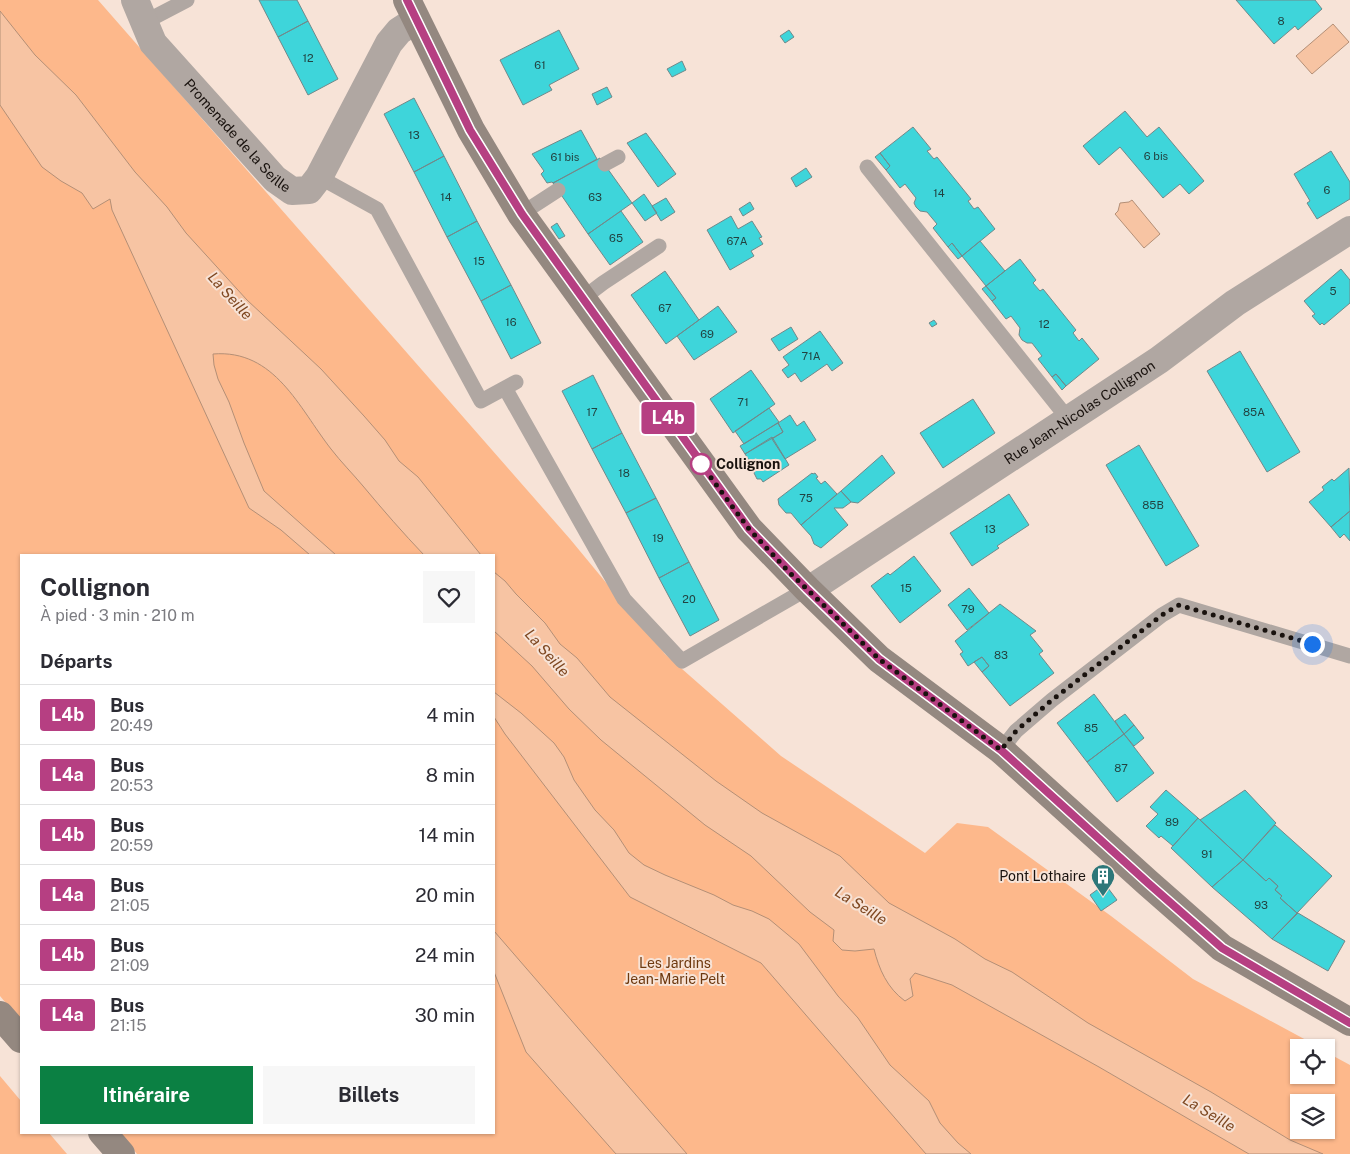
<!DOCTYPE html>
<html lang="fr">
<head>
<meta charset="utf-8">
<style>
	body { margin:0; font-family:"Public Sans",sans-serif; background:#f7f7f7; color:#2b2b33; height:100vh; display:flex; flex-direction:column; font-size:19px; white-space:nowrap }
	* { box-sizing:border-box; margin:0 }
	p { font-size:16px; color:#7c7c81 }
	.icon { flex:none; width:28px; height:28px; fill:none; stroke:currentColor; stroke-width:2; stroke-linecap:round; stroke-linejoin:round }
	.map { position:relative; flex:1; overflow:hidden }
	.side { position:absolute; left:20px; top:554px; width:475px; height:580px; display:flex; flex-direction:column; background:#fff; border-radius:0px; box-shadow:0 1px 4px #0004 }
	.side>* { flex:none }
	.badge { padding:0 10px; border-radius:4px; font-size:18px; line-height:32px }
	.buttons { position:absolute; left:1290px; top:1039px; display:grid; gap:10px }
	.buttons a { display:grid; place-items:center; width:45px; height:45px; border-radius:0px; background:#fff; box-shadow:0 1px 4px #0004; font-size:25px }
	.you { position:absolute; width:25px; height:25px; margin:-12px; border:4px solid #fff; border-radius:50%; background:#1a73e8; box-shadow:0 0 0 8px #1a73e833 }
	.map>.badge { position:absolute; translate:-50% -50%; box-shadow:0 0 0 2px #fff }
	h2 { padding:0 20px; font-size:19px; line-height:45px }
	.round { display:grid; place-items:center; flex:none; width:52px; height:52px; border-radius:0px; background:#f7f7f7 }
	.head { display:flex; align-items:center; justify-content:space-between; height:85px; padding:0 20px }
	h1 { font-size:24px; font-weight:700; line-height:38px }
	.primary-button { display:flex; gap:10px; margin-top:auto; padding:10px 20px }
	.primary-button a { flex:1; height:58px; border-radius:0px; background:#0b8043; color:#fff; font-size:20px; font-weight:700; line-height:58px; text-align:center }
	.primary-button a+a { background:#f7f7f7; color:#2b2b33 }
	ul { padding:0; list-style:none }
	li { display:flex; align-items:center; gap:15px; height:60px; padding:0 20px; border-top:1px solid #e1e1e2 }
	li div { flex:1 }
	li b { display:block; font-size:19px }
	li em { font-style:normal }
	li .badge { min-width:55px; font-weight:700; text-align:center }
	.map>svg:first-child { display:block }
	.green { fill:#fdb88b; fill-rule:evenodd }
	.water { fill:#f7c4a3; stroke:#b48f76 }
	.building { fill:#3ed5da; stroke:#71898a }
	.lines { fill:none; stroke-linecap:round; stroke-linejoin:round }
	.lane { stroke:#b0a7a2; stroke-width:15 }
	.street { stroke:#b0a7a2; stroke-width:28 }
	.secondary { stroke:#948880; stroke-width:28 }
	.line-casing { stroke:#fff; stroke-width:11 }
	.line { stroke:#b63f82; stroke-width:8 }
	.walk { stroke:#19120e; stroke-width:5; stroke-dasharray:0 9 }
	.stop-dot { fill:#fff; stroke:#b63f82; stroke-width:2.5 }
	.labels { text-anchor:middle; stroke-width:4; stroke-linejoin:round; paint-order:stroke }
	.number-label { font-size:11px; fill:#224341 }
	.street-label { font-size:14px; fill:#19120e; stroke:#f7e3d7 }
	.stop-label { font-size:14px; font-weight:bold; fill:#19120e; stroke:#f7e3d7; text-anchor:start }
	.poi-label { font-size:14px; fill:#19120e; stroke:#f7e3d7; text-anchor:end }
	.park-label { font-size:14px; fill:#6e390f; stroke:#f7e3d7 }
	.water-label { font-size:15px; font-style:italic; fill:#7f4821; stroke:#f7e3d7 }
</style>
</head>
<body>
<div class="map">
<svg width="1350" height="1154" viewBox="0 0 1350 1154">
	<rect width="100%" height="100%" fill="#f7e3d7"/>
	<!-- green -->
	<path class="green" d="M0,0H98L570,539L665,654L781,756L925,853L957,823L988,827L1111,916L1193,979L1319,1047L1299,1048V1075H1326V1052L1350,1065V1154H1273L1099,1067L1250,1154H137L119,1133L494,1132V555H21V1021L0,996ZM1299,1102H1326V1130H1299Z
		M0,1076L21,1101V1132L49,1133L67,1154H0Z"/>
	<!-- water -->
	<path class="water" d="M0,11L35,55L76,95L135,172L167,207L186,233L247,300L321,369L364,416L385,440L399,461L418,477L481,555H424C403,533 383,510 363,486C353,474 341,462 331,449C299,408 275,349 213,354L214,365L218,379L229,402L244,443L264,491L336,555H310L281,530L249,508L112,210L110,199L93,209L82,193L61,181L42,167L0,105Z
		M1333,24L1349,42L1312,74L1296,56Z
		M1132,200L1160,234L1144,248L1115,214L1118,211L1120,203L1129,202Z
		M494,572L505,581L516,594L545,623L560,644L577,658L610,697L716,781L762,813L840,856L889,903L955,939L985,959L1012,972L1088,1023L1211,1092L1290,1140L1323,1154H1249L1099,1067L952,985L915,973L910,979L913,996L905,1001C887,988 879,969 874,949L855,951L842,950L833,941L834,930L810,912L751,856L705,825L601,740L569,709L532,666L494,631Z
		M494,692L521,713L554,743L564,757L574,780L595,810L614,830L629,853L644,865L665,875L714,895L733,905L752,911L769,919L799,944L838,996L858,1018L890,1065L929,1101L940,1123L958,1143L971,1154H926L761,963L630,897L505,734L494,717Z
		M494,931L687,1154H616L526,1052L494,972Z"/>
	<!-- building -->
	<path class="building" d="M259,0H297L308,21L278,37Z
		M1236,0H1315L1322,9L1298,30L1295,26L1274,44Z
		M308,21L338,79L308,95L278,37Z
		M559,30L579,69L549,85L552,90L523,105L500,60Z
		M789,30L794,37L785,43L780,36Z
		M682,61L686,70L672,77L667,69Z
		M607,87L612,97L597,105L592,94Z
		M414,98L444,156L414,172L384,114Z
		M1125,111L1147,137L1159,127L1204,181L1189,194L1180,184L1163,198L1120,147L1099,165L1083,146Z
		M913,127L931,149L927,151L934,159L937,157L971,199L968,201L974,209L978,207L995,229L962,256L952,243L948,247L933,228L937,224L927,212L920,211L916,207L914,203L916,198L905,184L900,188L886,170L890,166L880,153Z
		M581,130L597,159L553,183L552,182L547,183L541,174L544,171L532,154Z
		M646,133L676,174L658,187L627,143Z
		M1331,151L1350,182V199L1317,219L1307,203L1310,201L1294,174Z
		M880,153L890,166L886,170L875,157Z
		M444,156L477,221L447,237L414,172Z
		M600,158L632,203L588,234L553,183Z
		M806,168L812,177L796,187L791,178Z
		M644,194L657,213L645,221L632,203Z
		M666,198L675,212L661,221L652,206Z
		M750,202L754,209L743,216L739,209Z
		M621,211L643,242L610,265L588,234Z
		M731,216L738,229L752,221L762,237L759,238L763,244L751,251L754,256L730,270L707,230Z
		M477,221L511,285L481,301L447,237Z
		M557,223L565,236L559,239L551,227Z
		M980,241L1005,271L986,286L962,256Z
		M952,243L962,256L958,259L948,247Z
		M1020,259L1036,280L1033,283L1040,291L1043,289L1076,330L1073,333L1079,341L1082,338L1099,359L1066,386L1056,374L1052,377L1038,359L1042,356L1032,343H1027L1022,340L1019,335L1020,328L1011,316L1006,319L992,301L996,298L986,286Z
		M1341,269L1350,280V303L1324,325L1322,323L1320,325L1312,316L1315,314L1304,301Z
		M665,271L699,320L666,344L631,295Z
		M511,285L541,343L511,359L481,301Z
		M986,286L996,298L992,301L982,289Z
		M718,306L737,332L694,360L677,336Z
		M934,320L937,324L932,327L929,323Z
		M791,327L798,339L779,351L771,339Z
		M820,331L843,363L832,371L827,364L801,382L795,373L788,378L782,370L789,365L783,357Z
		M1240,351L1300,452L1267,472L1207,371Z
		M751,370L775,404L733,433L710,399Z
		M1056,374L1066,386L1062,390L1052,377Z
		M593,375L622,433L592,449L562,391Z
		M973,399L995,433L943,468L920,433Z
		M769,408L779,422L744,444L735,431Z
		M790,415L797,426L804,421L816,440L785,459L772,439L783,432L778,423Z
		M778,423L783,432L745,454L740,446Z
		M622,433L656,498L626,513L592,449Z
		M772,437L789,465L763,482L761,479H757L754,473L755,469L745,454Z
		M1139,445L1199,546L1166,566L1106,465Z
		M882,455L895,473L858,503L851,502L841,491Z
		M1349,468L1350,511L1331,527L1309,502L1324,490L1322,487L1332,479L1334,481Z
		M812,473L813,474L815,473L818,477L816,478L821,484L825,481L837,494L801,525L791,513H786L779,505L778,499Z
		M841,491L851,502L843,508H834L848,525L821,548L814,544L811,536L801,525Z
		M1009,494L1029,525L997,546L999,548L972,566L950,533Z
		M656,498L689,562L659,578L626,513Z
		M1350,511V541L1344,534L1340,538L1331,527Z
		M914,556L941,591L900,623L871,586L888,573L890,575Z
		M689,562L719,620L690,636L659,578Z
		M969,588L989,613L967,630L948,605Z
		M1000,604L1036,631L1030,635L1043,651L1039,654L1054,673L1010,706L982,672L989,666L982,657L968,666L960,654L963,652L955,641Z
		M982,657L989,666L982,672L974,662Z
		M1094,694L1124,734L1087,762L1057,723Z
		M1125,714L1134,725L1124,734L1115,721Z
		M1134,725L1144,738L1134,746L1124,734Z
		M1124,734L1154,773L1117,802L1087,762Z
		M1166,790L1198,818L1173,846L1161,836L1159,838L1146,826L1158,814L1150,807Z
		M1245,790L1276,823L1243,860L1200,820Z
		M1198,818L1243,860L1212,887L1171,848Z
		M1275,825L1332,876L1297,913L1280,898L1282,896L1275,890L1278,886L1269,878L1266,881L1243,860Z
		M1243,860L1266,881L1269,878L1278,886L1275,890L1282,896L1280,898L1297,913L1272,939L1212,887Z
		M1105,884L1117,900L1101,911L1090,895Z
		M1298,913L1345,941L1328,971L1272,939Z"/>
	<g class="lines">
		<!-- lane -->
		<path class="lane" d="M143,23L187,0
			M605,164L618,157
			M867,167L1069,420
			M319,177L377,209L481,401L516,382
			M521,214L558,190
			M582,299L603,283L659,246
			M505,388L624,599L682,661L807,589
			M1001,750L1016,731L1052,700L1162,615L1179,605L1350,656"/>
		<!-- street -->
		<g class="street">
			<path id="s1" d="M135,0L153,43L275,179L292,191L309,190L319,177L389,43L399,31L416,20"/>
			<path id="s2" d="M807,589L818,584L1159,360L1235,303L1350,230"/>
		</g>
		<!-- secondary -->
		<path class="secondary" d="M407,0L471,130L521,214L749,529L807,589L879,659L1001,750L1148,883L1222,948L1350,1022
			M0,1015L21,1039
			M102,1132L121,1154"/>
	</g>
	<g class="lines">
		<!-- line casing -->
		<g class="line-casing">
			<path id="line" d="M407,0L470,130L522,214L749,529L807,589L879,659L1001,750L1148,883L1222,948L1350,1023"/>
		</g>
		<!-- line -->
		<use href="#line" class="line"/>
		<!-- walk -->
		<path class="walk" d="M701,464L698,460L749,529L789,572L836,617L879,659L1001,750L1016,731L1052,700L1162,615L1179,605L1312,644"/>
	</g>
	<!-- icons -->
	<defs>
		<g id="building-pin" transform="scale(1.25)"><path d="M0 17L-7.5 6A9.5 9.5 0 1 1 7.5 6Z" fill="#2d7779" stroke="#f7e3d7"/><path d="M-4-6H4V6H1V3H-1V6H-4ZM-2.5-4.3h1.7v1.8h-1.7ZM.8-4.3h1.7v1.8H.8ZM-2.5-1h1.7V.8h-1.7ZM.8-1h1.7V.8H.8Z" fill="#fff"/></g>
	</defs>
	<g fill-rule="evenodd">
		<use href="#building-pin" x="1103" y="876"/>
	</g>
	<!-- markers -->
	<circle class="stop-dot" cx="701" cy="464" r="10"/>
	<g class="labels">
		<!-- number labels -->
		<g class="number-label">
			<text x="1281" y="25">8</text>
			<text x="308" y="62">12</text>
			<text x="540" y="69">61</text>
			<text x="414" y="139">13</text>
			<text x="1156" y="160">6 bis</text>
			<text x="565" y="161">61 bis</text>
			<text x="1327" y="194">6</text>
			<text x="939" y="197">14</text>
			<text x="446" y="201">14</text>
			<text x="595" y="201">63</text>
			<text x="616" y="242">65</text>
			<text x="737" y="245">67A</text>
			<text x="479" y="265">15</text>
			<text x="1333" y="295">5</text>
			<text x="665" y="312">67</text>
			<text x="511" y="326">16</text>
			<text x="1044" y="328">12</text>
			<text x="707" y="338">69</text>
			<text x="811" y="360">71A</text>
			<text x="743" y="406">71</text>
			<text x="592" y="416">17</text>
			<text x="1254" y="416">85A</text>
			<text x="624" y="477">18</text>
			<text x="806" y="502">75</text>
			<text x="1153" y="509">85B</text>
			<text x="990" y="533">13</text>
			<text x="658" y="542">19</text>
			<text x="906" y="592">15</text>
			<text x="689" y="603">20</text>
			<text x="968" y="613">79</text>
			<text x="1001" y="659">83</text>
			<text x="1091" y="732">85</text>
			<text x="1121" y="772">87</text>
			<text x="1172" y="826">89</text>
			<text x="1207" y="858">91</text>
			<text x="1261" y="909">93</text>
		</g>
		<!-- street labels -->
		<g class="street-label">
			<text dy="5" stroke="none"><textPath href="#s1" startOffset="172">Promenade de la Seille</textPath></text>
			<text dy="5" stroke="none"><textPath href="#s2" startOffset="325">Rue Jean-Nicolas Collignon</textPath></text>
		</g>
		<!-- stop labels -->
		<g class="stop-label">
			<text x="716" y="469">Collignon</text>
		</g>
		<!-- poi labels -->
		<g class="poi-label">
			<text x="1086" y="881">Pont Lothaire</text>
		</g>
		<!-- park labels -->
		<g class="park-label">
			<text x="675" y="968">Les Jardins<tspan x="675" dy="16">Jean-Marie Pelt</tspan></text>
		</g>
		<!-- water labels -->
		<g class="water-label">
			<text transform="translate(230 296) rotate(48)" y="5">La Seille</text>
			<text transform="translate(547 653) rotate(48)" y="5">La Seille</text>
			<text transform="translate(861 906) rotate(32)" y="5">La Seille</text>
			<text transform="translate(1209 1113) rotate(31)" y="5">La Seille</text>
		</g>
	</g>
</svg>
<div class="buttons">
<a><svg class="icon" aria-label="locate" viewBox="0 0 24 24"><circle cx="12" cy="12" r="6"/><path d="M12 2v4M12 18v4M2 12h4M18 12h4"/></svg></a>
<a><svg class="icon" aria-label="layers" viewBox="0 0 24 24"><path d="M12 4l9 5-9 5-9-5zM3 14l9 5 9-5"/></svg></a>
</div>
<div class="you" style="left:1312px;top:644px"></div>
<b class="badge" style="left:668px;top:418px;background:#b63f82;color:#fff">L4b</b>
<section class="side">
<div class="head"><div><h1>Collignon</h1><p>À pied · 3 min · 210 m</p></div><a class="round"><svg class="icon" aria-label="heart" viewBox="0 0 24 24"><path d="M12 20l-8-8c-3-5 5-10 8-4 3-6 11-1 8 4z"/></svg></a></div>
<h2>Départs</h2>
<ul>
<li><span class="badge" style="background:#b63f82;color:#fff">L4b</span><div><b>Bus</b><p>20:49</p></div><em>4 min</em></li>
<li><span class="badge" style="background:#b63f82;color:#fff">L4a</span><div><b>Bus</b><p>20:53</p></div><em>8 min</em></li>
<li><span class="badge" style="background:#b63f82;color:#fff">L4b</span><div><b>Bus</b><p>20:59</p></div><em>14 min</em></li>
<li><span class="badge" style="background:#b63f82;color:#fff">L4a</span><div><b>Bus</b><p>21:05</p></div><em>20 min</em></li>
<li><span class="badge" style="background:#b63f82;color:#fff">L4b</span><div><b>Bus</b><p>21:09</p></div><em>24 min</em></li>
<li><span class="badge" style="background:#b63f82;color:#fff">L4a</span><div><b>Bus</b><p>21:15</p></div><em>30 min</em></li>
</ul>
<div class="primary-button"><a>Itinéraire</a><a>Billets</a></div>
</section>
</div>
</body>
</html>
